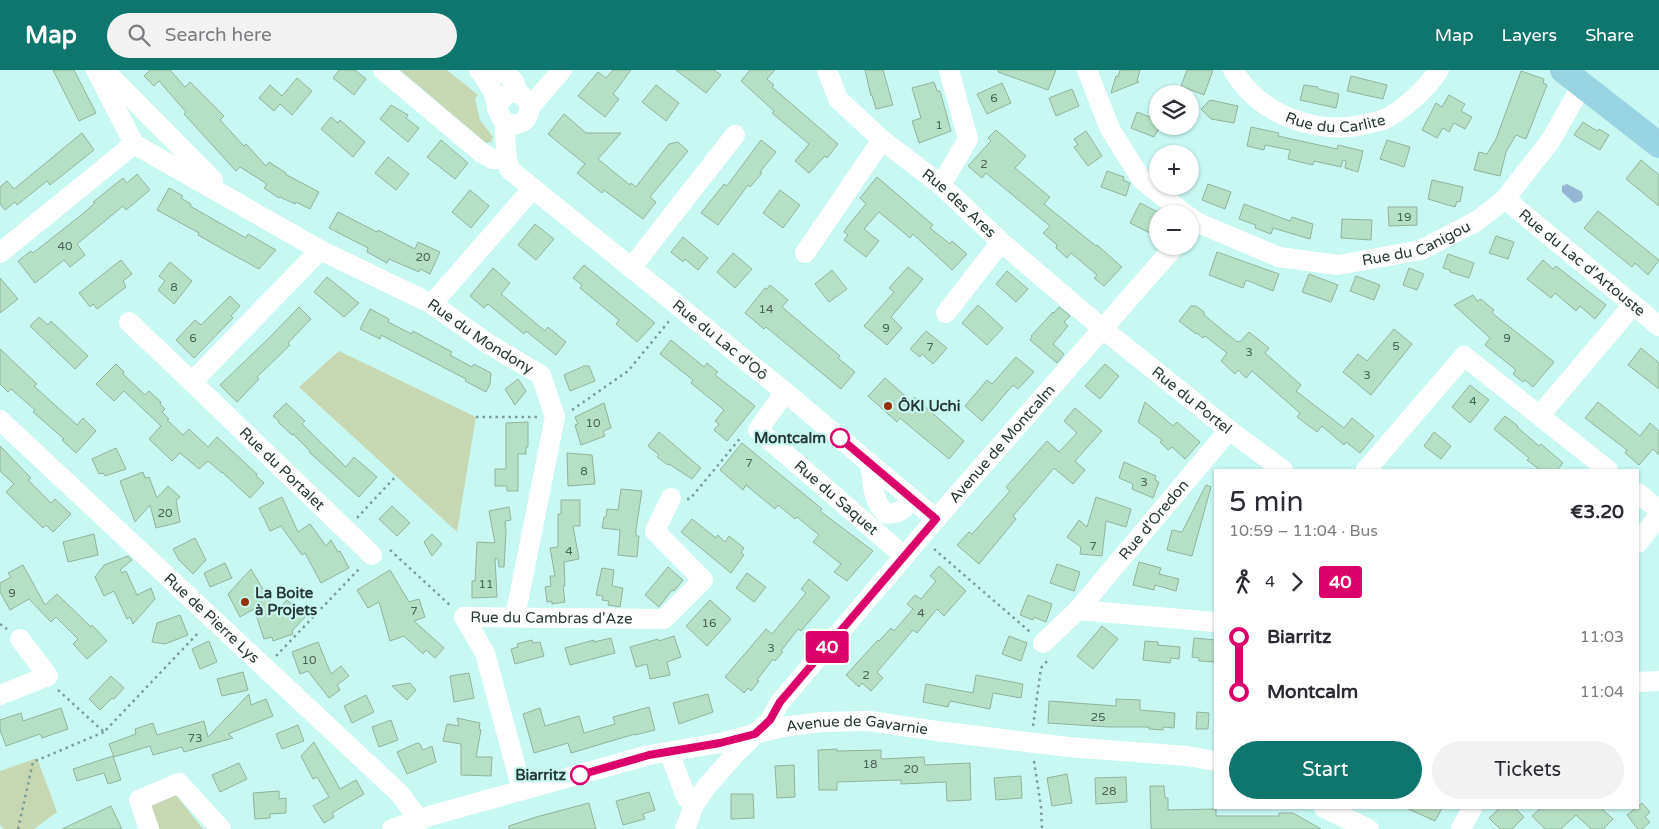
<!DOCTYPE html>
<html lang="en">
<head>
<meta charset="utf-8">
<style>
	body { margin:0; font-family:"Varela Round",sans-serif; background:#f2f2f3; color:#2b2b33; height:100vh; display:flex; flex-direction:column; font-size:19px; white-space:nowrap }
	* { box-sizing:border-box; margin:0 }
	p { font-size:16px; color:#7c7c81 }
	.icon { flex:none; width:28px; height:28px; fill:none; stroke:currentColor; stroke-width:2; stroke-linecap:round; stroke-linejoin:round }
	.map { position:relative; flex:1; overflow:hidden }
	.side { position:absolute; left:1214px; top:399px; width:425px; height:340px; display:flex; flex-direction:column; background:#fff; border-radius:0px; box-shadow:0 1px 4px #0004 }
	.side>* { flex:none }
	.badge { padding:0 10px; border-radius:4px; font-size:18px; line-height:32px }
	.buttons { position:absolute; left:1149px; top:15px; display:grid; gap:10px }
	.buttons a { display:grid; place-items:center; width:50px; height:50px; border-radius:50%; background:#fff; box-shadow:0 1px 4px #0004; font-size:25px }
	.map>.badge { position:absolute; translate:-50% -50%; box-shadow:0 0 0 2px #fff }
	.legs { display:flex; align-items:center; gap:8px; height:55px; padding:0 15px; font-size:16px }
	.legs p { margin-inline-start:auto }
	.head { display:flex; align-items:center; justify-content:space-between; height:85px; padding:0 15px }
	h1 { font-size:28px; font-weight:600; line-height:38px }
	.button { display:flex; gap:10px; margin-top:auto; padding:10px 15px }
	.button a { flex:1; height:58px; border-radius:30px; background:#0f766e; color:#fff; font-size:20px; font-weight:600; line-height:58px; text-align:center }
	.button a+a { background:#f2f2f3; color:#2b2b33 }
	ul { padding:0 15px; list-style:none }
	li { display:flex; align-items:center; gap:18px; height:55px; font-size:19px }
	li i { display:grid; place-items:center; width:8px; height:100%; margin:0 6px; background:currentColor }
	li i::after { content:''; width:12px; height:12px; margin:-6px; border:4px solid; border-radius:50%; background:#fff }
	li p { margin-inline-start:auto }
	li:first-child i { background:linear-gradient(#0000 50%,currentColor 0) }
	li:last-child i { background:linear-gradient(currentColor 50%,#0000 0) }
	header { display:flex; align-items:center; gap:30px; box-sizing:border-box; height:70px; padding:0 25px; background:#0f766e; color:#fff }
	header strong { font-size:24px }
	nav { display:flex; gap:28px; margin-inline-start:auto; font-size:18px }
	.search { width:350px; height:45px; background:#f2f2f3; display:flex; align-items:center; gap:12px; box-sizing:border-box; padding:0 18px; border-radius:28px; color:#7c7c81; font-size:19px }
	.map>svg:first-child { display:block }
	.green { fill:#c7d7b3 }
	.water { fill:#94b6d4 }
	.building { fill:#b6e0c5; stroke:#90b39d }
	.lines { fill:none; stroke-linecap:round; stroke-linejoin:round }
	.path { stroke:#7c9e9a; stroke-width:2.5; stroke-dasharray:2.5 4; stroke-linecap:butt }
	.minor { stroke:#fff; stroke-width:20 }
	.major { stroke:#99d4e3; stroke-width:26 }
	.line-1-casing { stroke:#fff; stroke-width:11 }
	.line-1 { stroke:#dc006b; stroke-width:8 }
	.poi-dot { fill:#952f04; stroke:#c8f8f2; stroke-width:2 }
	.stop-1-dot { fill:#fff; stroke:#dc006b; stroke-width:2.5 }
	.labels { text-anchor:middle; stroke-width:4.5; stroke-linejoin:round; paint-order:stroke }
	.number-label { font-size:12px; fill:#4a635a }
	.street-label { font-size:15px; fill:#263936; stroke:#c8f8f2 }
	.poi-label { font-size:15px; font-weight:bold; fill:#263936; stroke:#c8f8f2; text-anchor:start }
	.stop-label { font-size:15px; font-weight:bold; fill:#263936; stroke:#c8f8f2; text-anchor:end }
</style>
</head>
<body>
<header>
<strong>Map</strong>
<div class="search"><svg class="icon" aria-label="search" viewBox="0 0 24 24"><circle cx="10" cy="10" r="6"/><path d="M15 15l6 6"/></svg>Search here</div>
<nav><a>Map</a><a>Layers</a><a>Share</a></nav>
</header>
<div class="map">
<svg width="1659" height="759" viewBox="0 0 1659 759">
	<rect width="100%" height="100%" fill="#c8f8f2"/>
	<!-- green -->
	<path class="green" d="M400,0H447L478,25L475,29L480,50L493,67L491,72L486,73Z
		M339,281L476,347L457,462L299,317Z
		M37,688L57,742L34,759H4L0,755V701Z
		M175,724L203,759H155L145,736Z"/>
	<!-- water -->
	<path class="water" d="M1567,114L1582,122L1583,127L1581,131L1574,133L1562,122V116Z"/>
	<!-- building -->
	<path class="building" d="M53,0H74L96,43L79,51Z
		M150,0H170L185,17L190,12L224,46L220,50L244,76L246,74L266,96L269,92L286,103L285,104L319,122L310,139L296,132L295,134L280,127L279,128L264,118L267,114L240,97L236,101L184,44L186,42L159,11L154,16L144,6Z
		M339,0H355L366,9L354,25L333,8Z
		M613,0H631L613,24L619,29L605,47L578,26L598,2L606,8Z
		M676,0H714L721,5L706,23Z
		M750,0H775L767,9L774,15L772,17L838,74L827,88L825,86L809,103L795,91L809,74L772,43L774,41L741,11Z
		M865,0H883L893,35L876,39L872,25L871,26Z
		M998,0H1056L1048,20L998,2Z
		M1120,0H1140L1137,11L1139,12L1111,23L1116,6L1118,7Z
		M1187,0H1213L1204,25L1181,16Z
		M1521,1L1544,9L1543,13L1547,15L1526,69L1516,65L1506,82L1500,106L1474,100L1479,82L1487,84L1496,69Z
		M1351,6L1387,15L1383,29L1347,21Z
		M297,8L312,21L292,45L280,34L274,41L259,28L270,15L282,26Z
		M934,12L937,21H940L951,61L919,73L912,51L921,48L912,18Z
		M1002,13L1011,33L987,44L977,24Z
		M656,15L679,33L666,51L642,32Z
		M1304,15L1318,17V19L1339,24L1336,38L1300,30Z
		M1072,19L1079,36L1056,46L1049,28Z
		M1449,25L1465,34L1461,41L1472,47L1465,59L1454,53L1449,62L1443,58L1437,68L1422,60L1436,33L1442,37Z
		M1210,30L1238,36L1234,53L1211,49L1201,39Z
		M391,35L408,45L406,48L419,58L408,72L380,49Z
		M1137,42L1158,50V60L1154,67L1131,58Z
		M564,44L586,63H621L598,89L630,115L631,113L636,117L669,74L678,72L688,81L650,127L656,132L643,149L604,120L602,123L577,103L585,94L548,64Z
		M331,47L338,53L340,50L365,72L353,87L321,59Z
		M1583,52L1597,61L1599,59L1609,65L1600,80L1574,65Z
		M1251,57L1279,63L1278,66L1337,79L1338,75L1363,81L1358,102L1345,98L1346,91L1343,90L1341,97L1314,91L1313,95L1288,89L1290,80L1265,75L1264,80L1247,76Z
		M996,60L1026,86L1015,98L1050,127L1044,134L1096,176L1097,175L1122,197L1104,216L1094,208L1097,205L1071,183L1067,188L1056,178L1057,175L1043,163L1050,156L986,103L982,108L968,96L991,71L988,68Z
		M1086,61L1102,86L1088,96L1074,77L1078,75L1074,69Z
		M82,63L94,80L50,115L47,111L17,135L15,132L5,140L0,134V117L7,111L14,119Z
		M441,70L468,93L455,109L427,87Z
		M761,70L776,82L760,102L762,103L750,117L748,115L718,155L701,143L724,114L727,116Z
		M1387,70L1410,77L1404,97L1380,89Z
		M388,87L409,104L396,120L375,103Z
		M1641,90L1659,105V136L1626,109Z
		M1107,101L1124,107L1123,110L1130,113L1126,126L1101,117Z
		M137,104L150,120L126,140L123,136L77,174L85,185L70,197L64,190L35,213L18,191L31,181L33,183L80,146L95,133L93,132L123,108L127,113Z
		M877,107L933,155L930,158L950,174L952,171L967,184L952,200L913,164L910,168L879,142L864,159L879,171L866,187L844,170L848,165L844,162L847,157L866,134L860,128Z
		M1432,110L1463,117L1460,132L1457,131L1455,137L1428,129Z
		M1208,114L1231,122L1225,139L1202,130Z
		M169,118L183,126L181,128L191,134L190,136L246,168L248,164L276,180L259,199L226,181L198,165L199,163L157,140Z
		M470,120L489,136L471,158L452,142Z
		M780,120L800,135L783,158L763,143Z
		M1140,133L1158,142V153L1152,164L1130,153Z
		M1244,134L1290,151L1292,147L1313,154L1310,169L1273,158L1271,164L1255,158L1256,155L1239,149Z
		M1388,137H1417V155L1389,156Z
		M1598,141L1659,190L1648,205L1635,193L1632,197L1584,158Z
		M338,142L377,162L378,160L415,179L418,172L440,182L430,204L420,199L419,202L389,189L387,193L367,182L368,178L329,158Z
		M1342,149L1372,150L1371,170L1341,168Z
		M535,154L554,169L536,190L518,175Z
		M1496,166L1514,172L1508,189L1489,183Z
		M683,167L708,188L698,200L685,189L683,192L671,182Z
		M1217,182L1279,204L1273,221L1246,210L1243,218L1209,205Z
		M733,183L752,199L735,218L717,202Z
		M1448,184L1474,193L1469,208L1450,202V200L1443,198Z
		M121,190L132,204L123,211L126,217L97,239L93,234L90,237L79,223Z
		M1543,190L1553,199L1556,196L1606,235L1595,249L1580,236L1576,241L1555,223L1551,228L1527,209Z
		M170,192L192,211L174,234L158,220L165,211L159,206Z
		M584,195L655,253L637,272L616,254L619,250L580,218L582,215L573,208Z
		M908,197L923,209L891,247L902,258L887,275L864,256L894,222L889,218Z
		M493,198L510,213L501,224L545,261L548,257L566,272L556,285L526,261L524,264L488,234L484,238L470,226Z
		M1409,198L1424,204L1417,220L1403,215Z
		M832,200L847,219L829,232L815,214Z
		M1007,201L1028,219L1016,232L996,214Z
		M1309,204L1338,215L1331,232L1302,222Z
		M1356,206L1380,215L1374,230L1350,221Z
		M327,207L359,233L344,247L314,222Z
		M0,208L18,229L0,243Z
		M770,215L788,230L782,237L840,286L838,288L855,302L841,319L766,257L764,259L745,243L765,218L767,219Z
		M1473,225L1477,231L1481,229L1494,240L1492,243L1554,292L1533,317L1525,310L1523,312L1513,304L1516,300L1485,275L1490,268L1454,235Z
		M230,226L240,236L231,246L233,248L194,288L176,270L195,250L201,255Z
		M978,235L1003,258L987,275L962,253Z
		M1191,236H1196L1204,242V245L1237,272L1238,271L1240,272L1249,262L1269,278L1265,283L1301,315L1296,321L1344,358L1352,348L1374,366L1360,383L1346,372L1344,375L1322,356L1317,362L1297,347L1300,343L1252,301L1246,308L1238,300L1235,304L1221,291L1227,283L1205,266L1203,268L1197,263L1196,264L1179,251Z
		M299,237L311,249L288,273L290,275L257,307L259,309L237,332L220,315L269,268Z
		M1059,237L1070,246L1064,252L1068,256L1053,274L1064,284L1057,293L1030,270L1032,267L1031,266L1053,242L1054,243Z
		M370,239L389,249L388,252L412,264L413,261L452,282L450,285L472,297L474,294L491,303L490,314L486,322L465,311L466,309L381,265L380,269L360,259Z
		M39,247L48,255L51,251L88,286L75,299L30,256Z
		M1394,259L1412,274L1371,325L1343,302L1358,284L1367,291Z
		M926,261L947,278L933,294L922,284L920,287L910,279Z
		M671,270L704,297L707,293L718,302L715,305L755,336L727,371L714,360L719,354L715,351L724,340L691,313L693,310L660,284Z
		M1641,278L1659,293V319L1628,295Z
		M0,279L37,314L34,316L77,355L83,348L96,361L76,383L62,370L64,369L33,342L35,340L11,319L8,322L0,314Z
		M1016,287L1034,302L1018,319L1013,315L982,351L965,336L987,310L992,314Z
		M116,294L124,302L123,304L145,325L149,321L161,332L160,334L165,339L162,342L169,349L167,350L183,365L189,359L208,377L217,367L257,404L256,406L264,413L250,428L222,402V403L208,391L199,399L180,383L172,391L149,369L161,356L124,321L114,331L96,314Z
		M1105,294L1119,306L1100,329L1085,316Z
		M584,296H589L595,311L570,321L564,305Z
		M885,308L911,331L914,327L964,371L949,389L900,348L897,352L868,326Z
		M518,309L526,321L515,335L505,319Z
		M1470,315L1489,330L1470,353L1452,337Z
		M1145,332L1173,356L1177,352L1200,372L1185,389L1172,377L1168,380L1160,372L1162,370L1138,352Z
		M1598,332L1640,366L1650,353L1659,361V385L1653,379L1639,395L1625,383L1627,380L1585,348Z
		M286,333L305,351L302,354L346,397L354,387L377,407L359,427L309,382L310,381L293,364L292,365L278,352L279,351L273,346Z
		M604,333L611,358L603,361L605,366L581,375L575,355L578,354L575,347Z
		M1075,338L1102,361L1075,391L1085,400L1073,414L1054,398L1013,446L1016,449L979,494L957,475L969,462L972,464L1010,421L1006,417L1047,371L1059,382L1077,363L1064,351Z
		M1505,346L1518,356L1517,357L1539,376L1541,374L1563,393L1557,400H1540L1527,390L1529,388L1494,359Z
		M528,352V377H526V384H518V421H507V416H495V399H506V353Z
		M659,362L701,398L692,409L669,394L668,395L657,387L659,385L648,376Z
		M1434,362L1451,376L1441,389L1424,376Z
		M742,373L822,439L820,441L873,481L847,511L834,502L841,494L813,472L819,465L797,447L795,449L778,435L775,439L746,415L743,420L720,400Z
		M0,376L31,408L28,410L51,433L55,429L71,444L53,462L46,455L43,458L6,422L14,414L0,401Z
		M116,378L126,399L105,406L103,403L99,404L92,389Z
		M567,383L592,385L595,414L568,416Z
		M1124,392L1156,406L1155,410L1159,412L1153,428L1132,419L1133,414L1119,408Z
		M143,402L145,408L149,407L157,428L168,416L180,427L176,430L180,452L156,458L150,435L135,452L120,411Z
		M1206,415L1211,417L1192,486L1167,480L1172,460L1182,462Z
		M621,419L642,421L636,459V466H639L637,487L618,485L620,460L602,458L604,447H606L607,439L618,440Z
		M282,427L298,462L310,454L326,476L331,470L338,482L340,481L349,498L321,513L305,483L302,485L281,456L270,461L259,438Z
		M1096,427L1131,439L1126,457L1106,451L1102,486L1080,484L1081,477L1067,467L1079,450L1087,457Z
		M561,430H580V456H573L579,489L564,492L565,516H563L565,532L552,534V531L547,532L545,517L551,516L550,506H555L550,478L558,477V444H561Z
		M392,436L410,453L397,466L379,449Z
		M509,437L511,450L505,451L506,461L504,497H499L498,489L495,488L497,527L472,528V511H475L477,472L495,473L489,441Z
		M692,449L716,468L718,465L725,472L729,466L744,478L741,483L744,485L731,503L681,462Z
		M94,464L98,485L68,492L63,472Z
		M432,464L442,474L432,486L424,472Z
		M195,468L206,490L193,504L179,490L173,479Z
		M128,486L132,490L120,500L122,503L126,501L137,525L151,518L155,529L133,554L130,547L127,549L114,521L104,526L95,507L104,495Z
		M1139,492L1161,498L1159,504L1179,509L1176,521L1155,515L1154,520L1133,515Z
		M225,493L232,508L210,517L204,503Z
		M1057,494L1080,502L1074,521L1050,513Z
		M23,495L45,535L57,524L91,557L92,555L107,571L87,589L73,574L78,569L56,547L51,552L29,529L10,540L0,522V513L11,507L8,503Z
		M939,496L966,521L944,546L937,539L917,563L913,560L877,602L883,608L871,621L862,613L859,617L846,605L878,570L879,571L891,558L894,561L913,539L907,534L915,525L921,529L936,511L930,506Z
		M668,497L683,510L674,521L672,520L659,537L645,525Z
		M602,498L614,500L612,516L623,518L620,537L608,535L609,531L602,530L603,526L596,525Z
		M251,499L276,541L287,530L305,547L292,561L293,564L273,571L272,567L264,569L254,539L240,547L228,524Z
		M390,500L409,532L419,529L425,547L414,551L444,578L435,588L426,580L423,584L404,566L390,571L379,532L368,538L357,520Z
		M747,503L766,517L754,532L736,518Z
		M809,509L830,527L801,561L798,559L781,581L783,582L775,591L773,589L757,610L759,611L751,621L748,618L744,623L725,607L766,559L772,564L806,523L801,519Z
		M1028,525L1052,534L1046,552L1034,547L1033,550L1020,545Z
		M710,530L731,549L707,576L686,556Z
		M180,545L188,565L165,574L152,572L157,553Z
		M1102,556L1118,569L1093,599L1077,586Z
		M674,566L681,587L667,592L670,605L650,609L647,594L636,597L630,577L658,569L659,571Z
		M1009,566L1027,573L1021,591L1002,584Z
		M611,568L615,583L570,595L565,578L594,570V572Z
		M1194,568L1215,570V592L1199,591V588L1192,587Z
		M532,570L533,573L540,572L544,586L515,594L511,579L518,577L517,574Z
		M209,571L217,592L200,599L192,579Z
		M1145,571L1158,572V575L1180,577L1179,589L1171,588L1170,593L1143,590Z
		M318,572L331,604L341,596L349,606L337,615L340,620L329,628L308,601L300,604L292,582Z
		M243,602L248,620L222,626L217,609Z
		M469,603L474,628L454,632L450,606Z
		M976,605L1023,614L1021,628L993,623L990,639L950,631L948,637L923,632L926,614L973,623Z
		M111,606L124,618L114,629L112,628L100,640L89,629Z
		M410,613L416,620L407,630L392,616Z
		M249,624L251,635L266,629L273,646L228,664L233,668L184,682L182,677L153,685L150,676L114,687L109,674L136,664L135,659L153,653L157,665L204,651L208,667Z
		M708,624L713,642L679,654L673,633Z
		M366,625L374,642L352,653L344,636Z
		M1116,629L1140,630V640L1175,643L1174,658L1163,657V660L1149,659V657H1109L1048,653L1049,631L1116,636Z
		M649,637L655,660L635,665V664L571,683L568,673L534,683L523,644L540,638L545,656L579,646L584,663L615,654L613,647Z
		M61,638L68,659L42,668L40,664L6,676L0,660V650L21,643L23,651Z
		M1197,642L1209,643L1208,659H1196Z
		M457,648L480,653L479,659L481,660L476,687H492L491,706L461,705V674L443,671L447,654L459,656Z
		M391,650L398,670L379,677L372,657Z
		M298,655L304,671L282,679L276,664Z
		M314,672L340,719L356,710L364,724L332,743L334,747L324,753L313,736L329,727L317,707L313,709L301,686Z
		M417,673L420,674L423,680L432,676L436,692L407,704L397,682Z
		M837,679V681L881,680V689L924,687L925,695L970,693L971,730L947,731L946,712L901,714V710L837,712V720H819L818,680Z
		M113,686L121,710L108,714L104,703L77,711L73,699Z
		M239,693L247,709L220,722L212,705Z
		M794,695L795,727L777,728L775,696Z
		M1067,704L1072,733L1052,736L1047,708Z
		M1021,706L1022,728L996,730L994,708Z
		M1126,707L1127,732L1096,734L1095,708Z
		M1150,716H1164L1165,728H1168V740L1216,739V746H1279V743H1293L1321,759H1151Z
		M279,721V729L286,728V743L270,744V748L255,749L253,723Z
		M649,722L655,740L643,744L645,749L623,755L616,731Z
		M731,724H753L754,748L731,749Z
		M589,733L596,759H509V756L536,747Z
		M1642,733L1650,742L1645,747L1650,752L1642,759H1638L1627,745Z
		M111,736L122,759H62Z
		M1406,738H1442L1435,751Z
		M1500,738H1515L1524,747L1512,759H1500L1489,748Z
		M1541,738H1601L1613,749L1603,759H1591L1576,745L1561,759H1545L1532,746Z"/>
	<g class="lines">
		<!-- path -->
		<path class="path" d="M572,340L628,301L670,250
			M476,347H538
			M687,429H690L742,366
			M357,448L396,406
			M934,479L1030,562
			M390,480L452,537
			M0,554L7,559
			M276,586L360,498
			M58,620L104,662L200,561
			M1033,656L1041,598L1048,590
			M1034,691L1041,737L1042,759
			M18,759L33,692L104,662"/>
		<!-- minor -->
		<g class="minor">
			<path id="s1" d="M96,0L134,74L320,180L432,234L487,273L541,305L555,347L515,547"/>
			<path d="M104,0L213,110"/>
			<path d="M383,0L482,83L492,89H507"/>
			<path d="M479,0C484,7 490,15 494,24C498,36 498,58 517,54C536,50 532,24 512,22L502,28L497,39"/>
			<path d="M500,0L514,11L518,23"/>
			<path id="s2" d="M827,0L838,29L882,70L941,115L1001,172L1103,259L1229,360L1283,400"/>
			<path d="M1087,0L1110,59L1142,110L1185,144"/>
			<path id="s3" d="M1233,0C1260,46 1319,67 1370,53C1375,52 1381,51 1385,49C1405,39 1427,18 1439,0"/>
			<path d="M529,38L562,0"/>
			<path id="s4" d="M505,52C505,66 506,86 509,99L785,322L936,449"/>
			<path d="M941,115L968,69L949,0"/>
			<path id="s5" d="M1505,129L1659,256"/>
			<path id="s6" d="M1190,147L1196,152L1279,187L1338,195L1421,180L1477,151L1505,129L1551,70L1582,15"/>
			<path id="s7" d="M320,180L192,312L372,485"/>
			<path d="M0,183L134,74"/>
			<path d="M805,183L882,70"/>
			<path d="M631,198L735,65"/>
			<path d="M432,234L533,118"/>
			<path d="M946,243L1001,172"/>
			<path d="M129,252L192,312"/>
			<path id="s8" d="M785,322L758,360L904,486"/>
			<path d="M1540,345L1633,235"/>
			<path id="s9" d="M0,350L400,724L420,751"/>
			<path d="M870,394C873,412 872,433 887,444C900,443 906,440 910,427"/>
			<path d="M1366,400L1464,286L1608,400"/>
			<path d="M1638,423L1659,440"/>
			<path d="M1638,473L1659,445"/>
			<path d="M1078,540L1215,552"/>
			<path id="s10" d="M1043,573L1078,540L1229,360"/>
			<path d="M1638,612L1659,611"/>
			<path d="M0,625L48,606L20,569"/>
			<path d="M669,682L685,724L688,729L695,733"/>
			<path id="s11" d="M522,720L485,583L464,547L664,549L703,510L655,461L671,428"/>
			<path d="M1324,738L1369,759"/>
			<path d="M149,759L139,730L179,713L221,759"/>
			<path id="s12" d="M392,759L433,745L649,685L720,673L782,657L822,652L869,651L937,661L1068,677L1187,686L1215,691"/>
			<path id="s13" d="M685,759L695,733L707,716L737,682L770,650L780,632L936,449L1175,176"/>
			<path d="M1461,759L1472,738"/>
		</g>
		<!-- major -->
		<path class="major" d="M1563,0L1659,75"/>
	</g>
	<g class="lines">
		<!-- line-1 casing -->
		<g class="line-1-casing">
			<path id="line-1" d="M580,705L649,685L720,673L755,664L770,650L780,632L936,449L840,368"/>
		</g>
		<!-- line-1 -->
		<use href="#line-1" class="line-1"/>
	</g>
	<!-- markers -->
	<g class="poi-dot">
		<circle cx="888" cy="336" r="5"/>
		<circle cx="245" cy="532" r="5"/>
	</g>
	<g class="stop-1-dot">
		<circle cx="840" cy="368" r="9"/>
		<circle cx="580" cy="705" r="9"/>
	</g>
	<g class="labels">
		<!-- number labels -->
		<g class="number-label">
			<text x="994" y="32">6</text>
			<text x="939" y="59">1</text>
			<text x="984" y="98">2</text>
			<text x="1404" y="151">19</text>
			<text x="65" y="180">40</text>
			<text x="423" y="191">20</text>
			<text x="174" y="221">8</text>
			<text x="766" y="243">14</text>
			<text x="886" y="262">9</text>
			<text x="193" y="272">6</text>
			<text x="1507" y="272">9</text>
			<text x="1396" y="280">5</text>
			<text x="930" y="281">7</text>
			<text x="1249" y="286">3</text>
			<text x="1367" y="309">3</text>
			<text x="1473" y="335">4</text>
			<text x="593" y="357">10</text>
			<text x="749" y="397">7</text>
			<text x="584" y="405">8</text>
			<text x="1144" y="416">3</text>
			<text x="165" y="447">20</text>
			<text x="1093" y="480">7</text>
			<text x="569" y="485">4</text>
			<text x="486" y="518">11</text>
			<text x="12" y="527">9</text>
			<text x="414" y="545">7</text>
			<text x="921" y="547">4</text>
			<text x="709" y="557">16</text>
			<text x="771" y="582">3</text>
			<text x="309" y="594">10</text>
			<text x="866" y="609">2</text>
			<text x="1098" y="651">25</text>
			<text x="195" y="672">73</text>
			<text x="870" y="698">18</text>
			<text x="911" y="703">20</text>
			<text x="1109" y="725">28</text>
		</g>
		<!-- street labels -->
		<g class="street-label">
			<text dy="5" stroke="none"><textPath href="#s3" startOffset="122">Rue du Carlite</textPath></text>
			<text dy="5" stroke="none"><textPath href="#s2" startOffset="191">Rue des Ares</textPath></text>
			<text dy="5" stroke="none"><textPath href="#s6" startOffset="239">Rue du Canigou</textPath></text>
			<text dy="5" stroke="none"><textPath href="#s5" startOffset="100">Rue du Lac d'Artouste</textPath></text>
			<text dy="5" stroke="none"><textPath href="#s1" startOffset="480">Rue du Mondony</textPath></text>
			<text dy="5" stroke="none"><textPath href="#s4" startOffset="319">Rue du Lac d'Oô</textPath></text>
			<text dy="5" stroke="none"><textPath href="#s2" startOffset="496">Rue du Portel</textPath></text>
			<text dy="5" stroke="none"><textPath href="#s13" startOffset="501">Avenue de Montcalm</textPath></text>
			<text dy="5" stroke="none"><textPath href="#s7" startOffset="309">Rue du Portalet</textPath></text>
			<text dy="5" stroke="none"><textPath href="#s8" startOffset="150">Rue du Saquet</textPath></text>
			<text dy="5" stroke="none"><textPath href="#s10" startOffset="166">Rue d'Oredon</textPath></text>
			<text dy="5" stroke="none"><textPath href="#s9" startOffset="290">Rue de Pierre Lys</textPath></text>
			<text dy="5" stroke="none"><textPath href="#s11" startOffset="271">Rue du Cambras d'Aze</textPath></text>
			<text dy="5" stroke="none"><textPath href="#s12" startOffset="479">Avenue de Gavarnie</textPath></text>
		</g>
		<!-- poi labels -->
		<g class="poi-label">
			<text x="898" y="341">ÔKI Uchi</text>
			<text x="255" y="528">La Boite<tspan x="255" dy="17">à Projets</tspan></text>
		</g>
		<!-- stop labels -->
		<g class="stop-label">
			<text x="826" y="373">Montcalm</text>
			<text x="566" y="710">Biarritz</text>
		</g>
	</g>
</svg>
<div class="buttons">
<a><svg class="icon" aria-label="layers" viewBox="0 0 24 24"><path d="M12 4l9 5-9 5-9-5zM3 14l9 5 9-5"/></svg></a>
<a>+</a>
<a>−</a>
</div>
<b class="badge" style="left:827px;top:577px;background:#dc006b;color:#fff">40</b>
<section class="side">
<div class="head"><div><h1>5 min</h1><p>10:59 – 11:04 · Bus</p></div><b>€3.20</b></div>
<div class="legs"><svg class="icon" aria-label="walk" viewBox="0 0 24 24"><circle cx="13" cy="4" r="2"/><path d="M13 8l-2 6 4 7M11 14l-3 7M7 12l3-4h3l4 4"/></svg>4<svg class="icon" aria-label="forward" viewBox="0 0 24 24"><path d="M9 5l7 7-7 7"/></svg><b class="badge" style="background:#dc006b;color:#fff">40</b></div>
<ul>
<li><i style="color:#dc006b"></i><b>Biarritz</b><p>11:03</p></li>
<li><i style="color:#dc006b"></i><b>Montcalm</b><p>11:04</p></li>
</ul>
<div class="button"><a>Start</a><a>Tickets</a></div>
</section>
</div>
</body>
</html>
